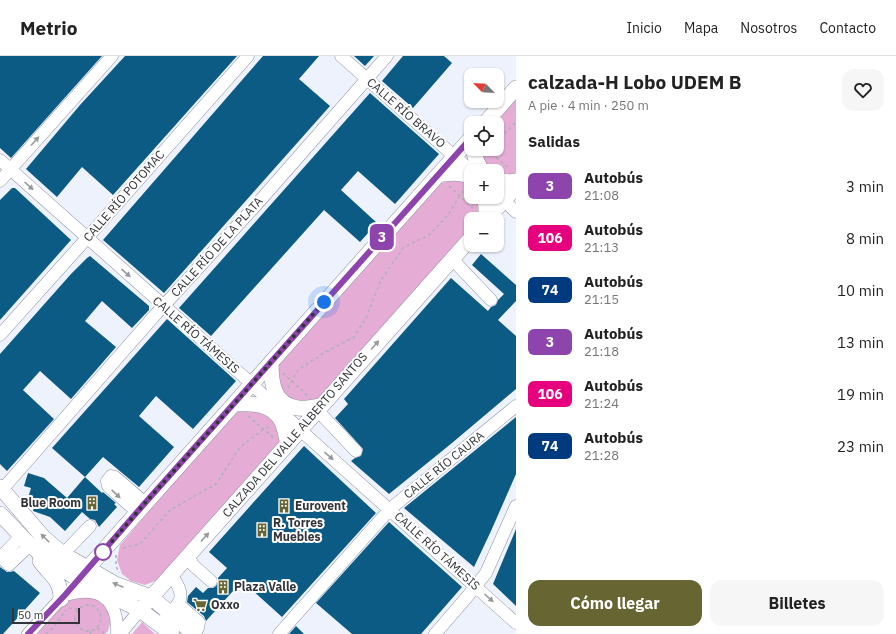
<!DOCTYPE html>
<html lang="es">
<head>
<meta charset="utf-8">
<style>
	body { margin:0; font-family:"IBM Plex Sans",sans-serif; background:#f6f6f6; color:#222; height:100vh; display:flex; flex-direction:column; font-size:15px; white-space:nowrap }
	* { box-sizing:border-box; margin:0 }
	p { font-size:13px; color:#767676 }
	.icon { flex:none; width:22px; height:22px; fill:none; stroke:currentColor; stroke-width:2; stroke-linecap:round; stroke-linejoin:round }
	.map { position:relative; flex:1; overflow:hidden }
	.drawer { display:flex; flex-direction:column; background:#fff; width:380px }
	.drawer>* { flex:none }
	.badge { padding:0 8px; border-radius:6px; font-size:14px; line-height:26px }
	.needle { width:26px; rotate:294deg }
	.buttons { position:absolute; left:464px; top:12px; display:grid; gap:8px }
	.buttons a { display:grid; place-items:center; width:40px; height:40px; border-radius:8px; background:#fff; box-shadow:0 1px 3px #0004; font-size:20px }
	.scale { position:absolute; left:12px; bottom:10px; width:68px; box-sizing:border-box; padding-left:4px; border:2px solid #323439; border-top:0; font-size:11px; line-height:14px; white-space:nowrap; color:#323439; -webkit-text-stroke:3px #fff; paint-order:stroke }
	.you { position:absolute; width:20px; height:20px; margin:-10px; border:3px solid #fff; border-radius:50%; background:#1a73e8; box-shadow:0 0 0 6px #1a73e833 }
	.map>.badge { position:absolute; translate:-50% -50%; box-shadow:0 0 0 2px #fff }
	h2 { padding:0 12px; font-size:15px; line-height:36px }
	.round { display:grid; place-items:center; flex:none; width:42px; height:42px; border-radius:12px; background:#f6f6f6 }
	.head { display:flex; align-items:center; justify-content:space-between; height:68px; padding:0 12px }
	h1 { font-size:19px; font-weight:800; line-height:30px }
	.action { display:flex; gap:8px; margin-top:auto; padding:8px 12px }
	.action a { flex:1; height:46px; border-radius:12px; background:#676532; color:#fff; font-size:16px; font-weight:800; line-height:46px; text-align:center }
	.action a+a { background:#f6f6f6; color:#222 }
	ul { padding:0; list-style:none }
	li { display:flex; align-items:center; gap:12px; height:52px; padding:0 12px }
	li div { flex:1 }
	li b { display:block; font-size:15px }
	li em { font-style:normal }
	li .badge { min-width:44px; font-weight:700; text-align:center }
	header { display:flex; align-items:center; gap:24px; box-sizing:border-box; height:56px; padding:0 20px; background:#fff; border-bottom:1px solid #e0e0e0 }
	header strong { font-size:19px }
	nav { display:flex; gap:22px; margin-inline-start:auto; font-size:14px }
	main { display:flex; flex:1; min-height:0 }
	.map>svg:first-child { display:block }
	.green { fill:#e5add5 }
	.building { fill:#0b5b84 }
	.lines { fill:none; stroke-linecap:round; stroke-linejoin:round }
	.minor-casing { stroke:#8c909d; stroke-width:13 }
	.major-casing { stroke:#8c909d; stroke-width:16 }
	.path { stroke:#adb0b9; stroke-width:1.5; stroke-dasharray:3 3; stroke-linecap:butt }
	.minor { stroke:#fff; stroke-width:12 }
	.major { stroke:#fff; stroke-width:15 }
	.oneway { fill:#989a9c }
	.line-casing { stroke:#fff; stroke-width:9 }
	.line { stroke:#8e44ad; stroke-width:6 }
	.walk { stroke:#323439; stroke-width:4; stroke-dasharray:0 7.2 }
	.stop-dot { fill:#fff; stroke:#8e44ad; stroke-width:2 }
	.labels { text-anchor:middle; stroke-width:4; stroke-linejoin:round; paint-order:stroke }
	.street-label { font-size:12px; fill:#323439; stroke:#fff }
	.poi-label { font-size:12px; font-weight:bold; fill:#323439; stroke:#fff; text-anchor:start }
</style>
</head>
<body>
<header>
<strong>Metrio</strong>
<nav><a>Inicio</a><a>Mapa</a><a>Nosotros</a><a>Contacto</a></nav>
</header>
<main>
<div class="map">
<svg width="516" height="578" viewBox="0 0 516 578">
	<rect width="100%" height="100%" fill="#eef2fd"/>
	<!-- green -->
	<path class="green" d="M516,41V120H497V115H487L478,93H497V67H493Z
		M454,123L468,127L471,130V141H480L482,163H471V177L321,344L305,349L290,345L275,323L278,308L438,128Z
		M250,350L267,354L284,383L160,523L145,529L131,525L122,518L117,504L120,489L233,357Z
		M81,539L95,540L108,552L111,564L108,575L105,578H37L66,545Z
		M142,566L155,578H132Z"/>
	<!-- building -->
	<path class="building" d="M0,0H102L11,102L0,92Z
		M125,0H237L113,139L82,111L57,141L26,113L80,49Z
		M263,0H319L299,23L330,50L164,237L103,184Z
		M354,0H374L365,10Z
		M403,0H444L452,7L413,52L382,25Z
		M370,37L439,98L395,148L358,115L341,134L377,167L360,186L324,154L211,280L179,252Z
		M12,132H15L71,184L0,264V144Z
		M481,198L516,229V245L498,264L516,280V333L452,387L389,438L351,405L355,402L361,400L363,393L335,362L348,348L344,343L451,222L488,255L491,251L496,249L498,244L504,238L472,209Z
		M90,200L149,250V254L132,272L102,245L85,265L116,291L71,343L40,315L23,334L54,363L7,415L0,408V298L71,218L87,202Z
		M167,263L236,325L193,373L156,340L139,360L174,391L139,431L103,401L85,421L52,392Z
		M516,361V418L491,475L474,511L404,452Z
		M304,390L376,457L282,561L242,525L206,565L204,560L187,546L188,540L196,531L203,537L208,532H213L216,530L218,526V522L227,512L209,496Z
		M28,417L44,422L67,442L85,421L102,437L103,436L116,447L114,448L117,451L99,471L95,464L90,463L82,456L65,475L50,461L33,455L36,445L28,442L31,432L24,430Z
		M389,466L462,531L421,578H352L316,547Z
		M516,473V550L493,528Z
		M0,511L7,516H10L14,515L40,537L3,578H0Z
		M296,570L304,578H289Z"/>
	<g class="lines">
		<!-- minor casing -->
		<g class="minor-casing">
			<path id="minor" d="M341,0L471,115
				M0,104L244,321L307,380L516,567
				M0,125L112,0
				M497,138L516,156
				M452,203L491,244
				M0,279L87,182L248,0
				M317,354L356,395
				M0,436L156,258L257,148L387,0
				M137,456L108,430L107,425L111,420L115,421L145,447
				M21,480L1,501L9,509L30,489
				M63,498L90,470
				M188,500L193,509L211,525
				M65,539C73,537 82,535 90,536C112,538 118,559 117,578
				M178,548L199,566L198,572L193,578
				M165,563C183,544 186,541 171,518
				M28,578L67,536
				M120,578L140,554
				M279,578L390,453L516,350
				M435,578L467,541L486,517L516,450"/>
		</g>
		<!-- major casing -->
		<g class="major-casing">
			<path id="major" d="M485,67L516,32
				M473,93C475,101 477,109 483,115
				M438,119C450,117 460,116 471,121
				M497,124L508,126L516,125
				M484,141L486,150V163
				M487,163L516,131
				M271,306C271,326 273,349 298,352C305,353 313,351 320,350
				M234,348C252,347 273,347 282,366C285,373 286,381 288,388
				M0,431L43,481L63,498L115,528L151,541L194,578
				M0,458L30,489L48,504L78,523L140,554L172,578
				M40,505C50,519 61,523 61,543
				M78,523L471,82
				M140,554L471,182"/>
		</g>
		<!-- path -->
		<path class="path" d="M497,87L505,77L516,66
			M487,94L510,113
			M487,99L492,93
			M449,130L474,153
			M283,317L308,340
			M288,332L298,314L324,297L354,281L367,260L381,224L404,191L429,179L448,159L465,131
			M248,360L274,382
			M123,492L140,488L170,454L216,428L240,391L264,373L271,370
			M116,499V510L119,517
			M75 562a13 13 0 1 1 26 0a13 13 0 1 1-26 0Z
			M69,552L77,553
			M97,572L105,578
			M46,578L54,571L66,554
			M90,578L92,574"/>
		<!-- minor -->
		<use href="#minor" class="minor"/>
		<!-- major -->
		<use href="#major" class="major"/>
	</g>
	<!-- one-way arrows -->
	<defs><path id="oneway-solid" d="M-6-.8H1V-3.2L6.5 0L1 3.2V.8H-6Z"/></defs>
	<g class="oneway">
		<use href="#oneway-solid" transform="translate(35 85) rotate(-48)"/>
		<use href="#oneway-solid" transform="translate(29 130) rotate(42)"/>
		<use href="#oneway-solid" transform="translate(126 217) rotate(41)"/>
		<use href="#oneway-solid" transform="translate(375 289) rotate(-48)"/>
		<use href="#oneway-solid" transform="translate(329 400) rotate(41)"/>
		<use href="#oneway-solid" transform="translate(116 438) rotate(43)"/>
		<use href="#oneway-solid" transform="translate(205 481) rotate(-48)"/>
		<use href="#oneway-solid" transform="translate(45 482) rotate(-135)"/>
		<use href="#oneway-solid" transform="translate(118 529) rotate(-158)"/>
		<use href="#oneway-solid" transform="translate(489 542) rotate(42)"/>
	</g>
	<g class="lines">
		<!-- line casing -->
		<g class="line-casing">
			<path id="line" d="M28,578L65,539L145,447L471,82"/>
		</g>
		<!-- line -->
		<use href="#line" class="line"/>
		<!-- walk -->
		<path class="walk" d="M103,496L145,447L234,348L324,246"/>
	</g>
	<!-- icons -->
	<defs>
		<g id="building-bare" transform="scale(1.08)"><path d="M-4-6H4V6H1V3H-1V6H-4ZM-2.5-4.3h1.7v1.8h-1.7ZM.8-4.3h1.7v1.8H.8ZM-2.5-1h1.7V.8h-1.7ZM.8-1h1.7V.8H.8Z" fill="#676532" stroke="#fff" stroke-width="2.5" paint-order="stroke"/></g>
		<g id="supermarket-bare" transform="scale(1.08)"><path d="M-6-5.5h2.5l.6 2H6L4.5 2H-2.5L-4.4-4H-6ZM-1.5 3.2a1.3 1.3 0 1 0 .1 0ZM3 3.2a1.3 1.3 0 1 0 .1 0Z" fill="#676532" stroke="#fff" stroke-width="2.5" paint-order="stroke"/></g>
	</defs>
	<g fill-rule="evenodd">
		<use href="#building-bare" x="92" y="447"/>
		<use href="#building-bare" x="284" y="450"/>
		<use href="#building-bare" x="262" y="474"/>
		<use href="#building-bare" x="223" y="531"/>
		<use href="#supermarket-bare" x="200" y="549"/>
	</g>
	<!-- markers -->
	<circle class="stop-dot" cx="103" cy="496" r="8"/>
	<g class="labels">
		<!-- street labels -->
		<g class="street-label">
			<text transform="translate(406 57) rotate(41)" y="4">CALLE RÍO BRAVO</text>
			<text transform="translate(124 140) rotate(-49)" y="4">CALLE RÍO POTOMAC</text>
			<text transform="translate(217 191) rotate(-48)" y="4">CALLE RÍO DE LA PLATA</text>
			<text transform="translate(196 279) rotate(41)" y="4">CALLE RÍO TÁMESIS</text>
			<text transform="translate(295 379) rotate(-49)" y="4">CALZADA DEL VALLE ALBERTO SANTOS</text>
			<text transform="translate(444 409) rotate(-39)" y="4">CALLE RÍO CAURA</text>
			<text transform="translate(437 495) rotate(42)" y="4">CALLE RÍO TÁMESIS</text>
		</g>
		<!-- poi labels -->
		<g class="poi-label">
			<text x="81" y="451" text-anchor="end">Blue Room</text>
			<text x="295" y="454">Eurovent</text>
			<text x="273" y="471">R. Torres<tspan x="273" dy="14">Muebles</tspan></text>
			<text x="234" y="535">Plaza Valle</text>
			<text x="211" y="553">Oxxo</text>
		</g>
	</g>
</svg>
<div class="buttons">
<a><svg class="needle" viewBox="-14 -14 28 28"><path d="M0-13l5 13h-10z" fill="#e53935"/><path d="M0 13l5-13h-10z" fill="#767676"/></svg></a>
<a><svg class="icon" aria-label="locate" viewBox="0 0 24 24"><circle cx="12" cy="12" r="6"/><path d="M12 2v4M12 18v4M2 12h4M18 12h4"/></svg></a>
<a>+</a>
<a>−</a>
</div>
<div class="scale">50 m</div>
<div class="you" style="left:324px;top:246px"></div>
<b class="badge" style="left:382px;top:181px;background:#8e44ad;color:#fff">3</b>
</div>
<section class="drawer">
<div class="head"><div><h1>calzada-H Lobo UDEM B</h1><p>A pie · 4 min · 250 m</p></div><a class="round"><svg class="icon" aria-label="heart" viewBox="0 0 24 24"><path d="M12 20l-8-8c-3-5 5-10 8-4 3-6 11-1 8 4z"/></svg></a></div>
<h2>Salidas</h2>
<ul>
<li><span class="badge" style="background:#8e44ad;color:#fff">3</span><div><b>Autobús</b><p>21:08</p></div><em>3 min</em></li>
<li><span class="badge" style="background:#e6007e;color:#fff">106</span><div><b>Autobús</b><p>21:13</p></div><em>8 min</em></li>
<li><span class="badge" style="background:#003b80;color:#fff">74</span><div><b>Autobús</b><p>21:15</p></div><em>10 min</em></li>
<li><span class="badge" style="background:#8e44ad;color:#fff">3</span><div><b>Autobús</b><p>21:18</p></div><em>13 min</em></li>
<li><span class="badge" style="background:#e6007e;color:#fff">106</span><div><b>Autobús</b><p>21:24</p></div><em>19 min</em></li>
<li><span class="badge" style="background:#003b80;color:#fff">74</span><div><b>Autobús</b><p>21:28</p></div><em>23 min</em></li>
</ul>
<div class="action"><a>Cómo llegar</a><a>Billetes</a></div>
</section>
</main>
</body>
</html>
